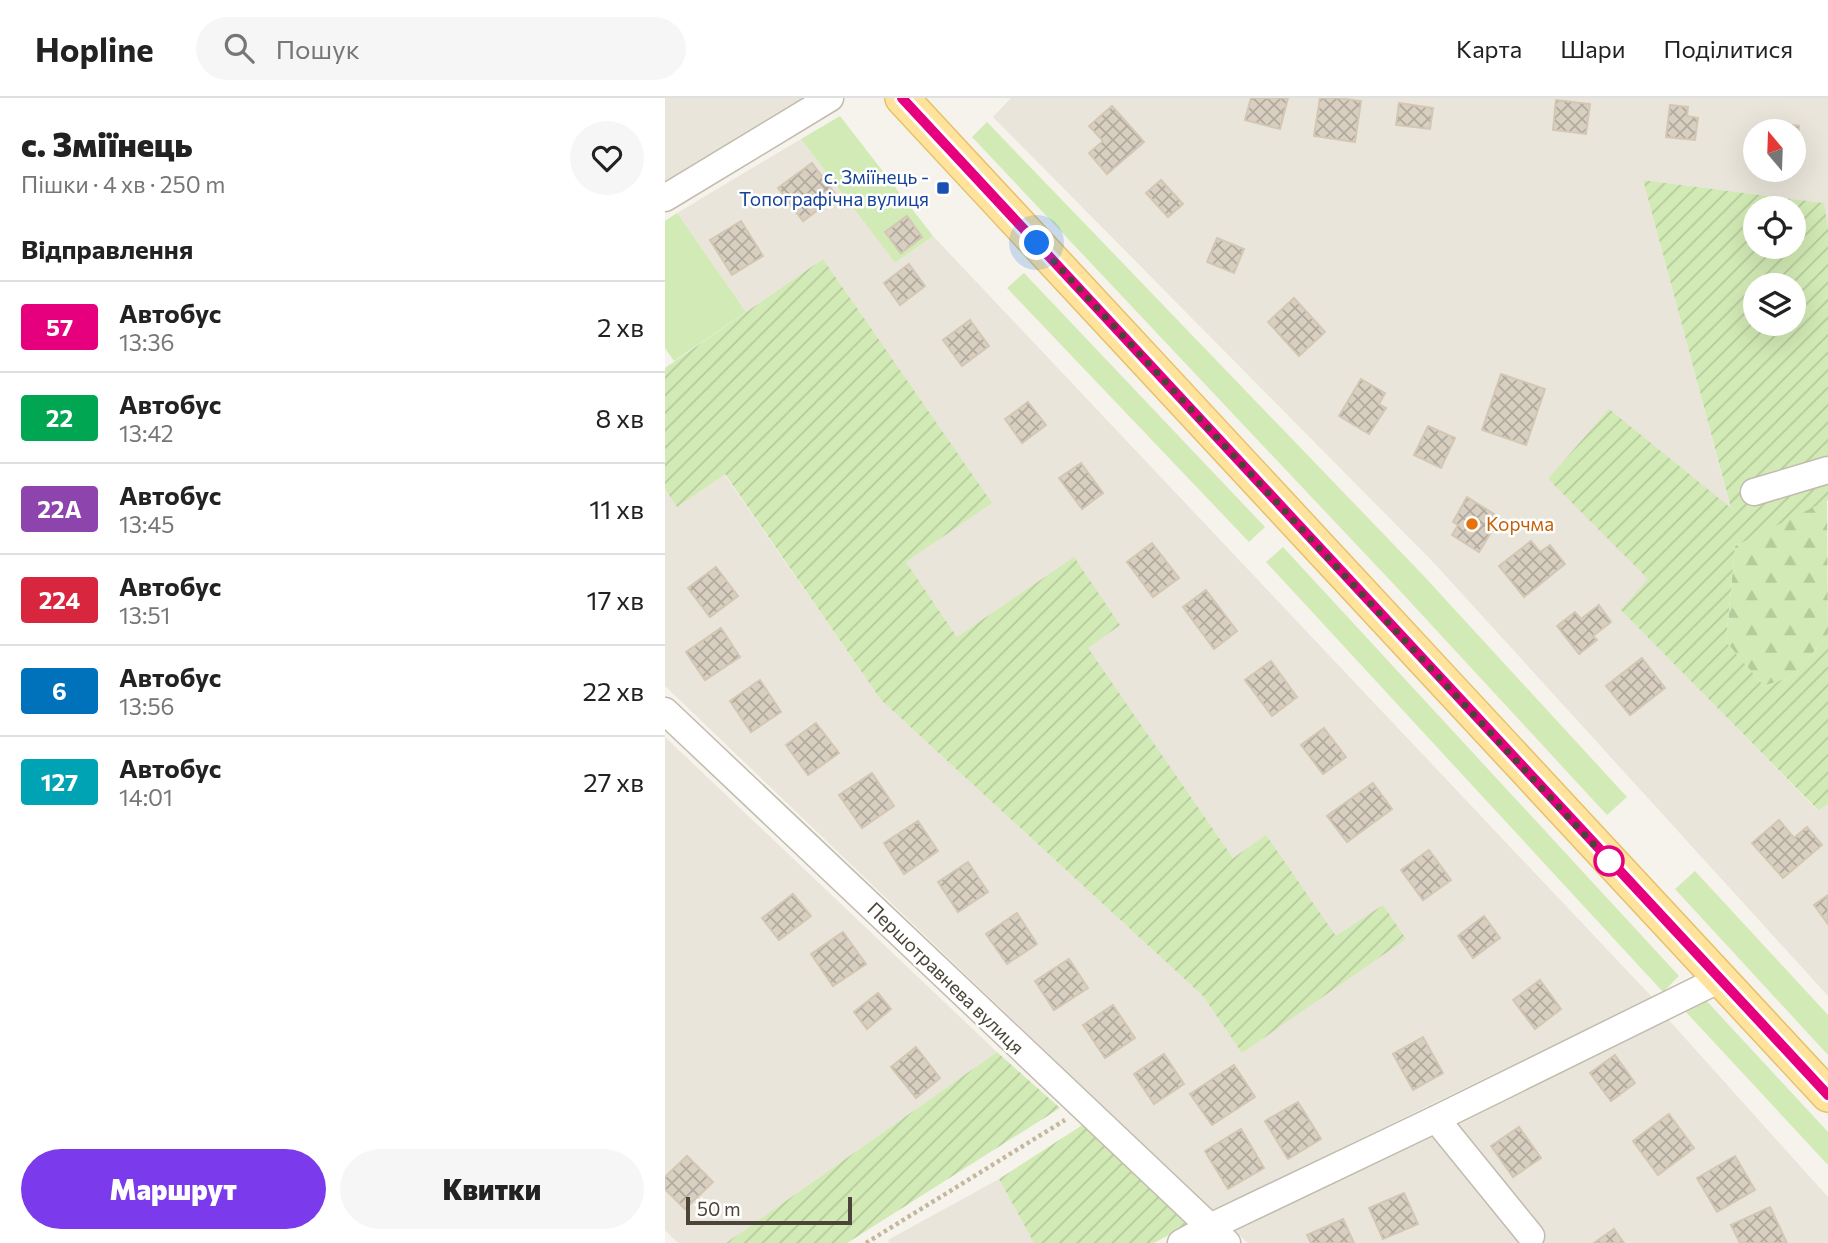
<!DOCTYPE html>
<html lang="uk">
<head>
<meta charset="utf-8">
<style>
	body { margin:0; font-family:Commissioner,sans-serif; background:#f6f6f6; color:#222; height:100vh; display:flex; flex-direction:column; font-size:26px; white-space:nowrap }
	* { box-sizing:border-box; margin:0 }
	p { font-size:23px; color:#767676 }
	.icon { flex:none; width:38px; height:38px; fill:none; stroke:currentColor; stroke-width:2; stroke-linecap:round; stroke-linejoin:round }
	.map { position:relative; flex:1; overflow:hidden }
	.side { display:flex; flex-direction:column; background:#fff; width:665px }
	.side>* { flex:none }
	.badge { padding:0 14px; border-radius:5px; font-size:24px; line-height:46px }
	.needle { width:46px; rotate:341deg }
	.buttons { position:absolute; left:1078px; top:21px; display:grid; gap:14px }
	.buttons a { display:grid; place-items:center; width:63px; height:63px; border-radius:50%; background:#fff; box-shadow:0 7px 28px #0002; font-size:35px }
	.scale { position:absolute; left:21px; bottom:18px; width:166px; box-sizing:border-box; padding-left:7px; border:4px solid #4b4439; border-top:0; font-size:19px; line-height:24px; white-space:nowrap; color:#4b4439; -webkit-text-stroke:5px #fff; paint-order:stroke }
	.you { position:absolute; width:35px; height:35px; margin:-18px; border:5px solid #fff; border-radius:50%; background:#1a73e8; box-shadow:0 0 0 10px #1a73e833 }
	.map>.badge { position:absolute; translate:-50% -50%; box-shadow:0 0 0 4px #fff }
	h2 { padding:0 21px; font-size:26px; line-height:63px }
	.round { display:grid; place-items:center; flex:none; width:74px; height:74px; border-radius:37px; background:#f6f6f6 }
	.headline { display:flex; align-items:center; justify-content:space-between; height:119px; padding:0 21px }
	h1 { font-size:33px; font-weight:800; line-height:52px }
	.primary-button { display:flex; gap:14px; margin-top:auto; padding:14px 21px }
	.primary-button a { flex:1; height:80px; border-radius:42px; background:#7c3aed; color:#fff; font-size:28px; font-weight:800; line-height:80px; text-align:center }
	.primary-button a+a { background:#f6f6f6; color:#222 }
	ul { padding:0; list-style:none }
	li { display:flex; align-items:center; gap:21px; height:91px; padding:0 21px; border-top:2px solid #e0e0e0 }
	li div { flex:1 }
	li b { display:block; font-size:26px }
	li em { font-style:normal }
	li .badge { min-width:77px; font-weight:700; text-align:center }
	header { display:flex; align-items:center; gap:42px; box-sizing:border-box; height:98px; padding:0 35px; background:#fff; border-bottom:2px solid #e0e0e0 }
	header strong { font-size:33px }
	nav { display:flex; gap:38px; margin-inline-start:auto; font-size:24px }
	.search { width:490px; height:63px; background:#f6f6f6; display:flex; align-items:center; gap:18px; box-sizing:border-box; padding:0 24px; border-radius:38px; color:#767676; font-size:26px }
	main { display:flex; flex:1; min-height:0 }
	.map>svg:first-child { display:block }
	.residential { fill:#eae5da; fill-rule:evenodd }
	.grass { fill:#d2eab5 }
	.forest { fill:url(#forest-firs) }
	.garden { fill:url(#garden-furrows); fill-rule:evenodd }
	.building { fill:url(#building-cross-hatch); stroke:#d3c7b4; stroke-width:2 }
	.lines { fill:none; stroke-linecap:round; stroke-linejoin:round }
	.minor-casing { stroke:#c2bbae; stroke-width:29 }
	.major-casing { stroke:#e6c16a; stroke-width:36 }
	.path { stroke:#c4b79f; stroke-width:4.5; stroke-dasharray:3.5 3.5; stroke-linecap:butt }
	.minor { stroke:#fff; stroke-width:26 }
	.major { stroke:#ffe39c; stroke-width:33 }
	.line-casing { stroke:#fff; stroke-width:16 }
	.line { stroke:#e6007e; stroke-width:10 }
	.walk { stroke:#4b4439; stroke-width:7; stroke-dasharray:0 12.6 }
	.transit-dot { fill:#1a4fb4; stroke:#fff; stroke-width:2.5 }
	.food-dot { fill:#e8710a; stroke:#fff; stroke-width:2.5 }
	.stop-dot { fill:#fff; stroke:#e6007e; stroke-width:3.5 }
	.labels { text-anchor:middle; stroke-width:5; stroke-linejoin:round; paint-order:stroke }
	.transit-label { font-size:19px; fill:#164399; stroke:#fff; text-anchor:end }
	.food-label { font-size:19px; fill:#c56008; stroke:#fff; text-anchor:start }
	.street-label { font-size:19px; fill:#4b4439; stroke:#fff }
</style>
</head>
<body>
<header>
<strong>Hopline</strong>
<div class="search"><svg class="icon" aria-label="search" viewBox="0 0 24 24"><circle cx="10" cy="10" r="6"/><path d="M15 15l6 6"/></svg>Пошук</div>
<nav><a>Карта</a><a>Шари</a><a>Поділитися</a></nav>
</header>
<main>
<section class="side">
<div class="headline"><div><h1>с. Зміїнець</h1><p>Пішки · 4 хв · 250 m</p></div><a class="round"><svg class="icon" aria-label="heart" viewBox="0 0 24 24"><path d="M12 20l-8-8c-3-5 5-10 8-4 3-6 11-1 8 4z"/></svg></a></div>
<h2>Відправлення</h2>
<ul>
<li><span class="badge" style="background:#e6007e;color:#fff">57</span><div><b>Автобус</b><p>13:36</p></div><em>2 хв</em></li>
<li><span class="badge" style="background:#00a651;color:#fff">22</span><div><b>Автобус</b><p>13:42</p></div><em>8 хв</em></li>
<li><span class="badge" style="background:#8e44ad;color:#fff">22А</span><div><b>Автобус</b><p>13:45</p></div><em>11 хв</em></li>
<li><span class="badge" style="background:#d7263d;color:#fff">224</span><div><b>Автобус</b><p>13:51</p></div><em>17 хв</em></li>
<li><span class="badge" style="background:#0072bc;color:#fff">6</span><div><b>Автобус</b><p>13:56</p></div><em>22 хв</em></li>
<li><span class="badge" style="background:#00a3b4;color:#fff">127</span><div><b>Автобус</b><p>14:01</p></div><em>27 хв</em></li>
</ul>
<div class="primary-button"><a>Маршрут</a><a>Квитки</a></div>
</section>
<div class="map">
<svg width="1163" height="1145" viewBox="0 0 1163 1145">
	<defs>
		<pattern id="forest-firs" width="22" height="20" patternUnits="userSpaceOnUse" patternTransform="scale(1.75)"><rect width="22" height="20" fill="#d2eab5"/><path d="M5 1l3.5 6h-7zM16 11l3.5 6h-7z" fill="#b6ca9c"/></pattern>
		<pattern id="garden-furrows" width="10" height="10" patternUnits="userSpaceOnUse" patternTransform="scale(1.75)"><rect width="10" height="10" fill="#d2eab5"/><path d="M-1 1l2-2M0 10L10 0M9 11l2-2" fill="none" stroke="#b6ca9c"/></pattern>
		<pattern id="building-cross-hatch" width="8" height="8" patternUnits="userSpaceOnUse" patternTransform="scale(1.75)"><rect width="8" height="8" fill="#d8cfc1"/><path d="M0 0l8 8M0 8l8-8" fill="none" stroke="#b1aa9e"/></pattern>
	</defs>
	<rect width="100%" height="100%" fill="#f6f3ec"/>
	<!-- residential -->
	<path class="residential" d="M0,0H142L0,86Z
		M346,0H1163V131L1158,105L978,82L1066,411L883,381L984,481L957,512L1152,712L1163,706V898L770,466L328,19ZM1090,33H1129V72H1090Z
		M136,41L230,165L268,138L987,899L547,1113L0,588V391L12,408L59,376L216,602L538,898L577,954L671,839L601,738L568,760L422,550L409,460L292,539L241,464L326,405L158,161L81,214L12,115Z
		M0,639L332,954L61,1145H13L0,1132Z
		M1002,920L1163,1099V1145H583L567,1130Z
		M334,1081L369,1145H224L223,1142Z"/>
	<!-- grass -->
	<path class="grass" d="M175,18L268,138L230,165L136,41Z
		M322,24L757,476L962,699L942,717L737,495L307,39Z
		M12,115L81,214L9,263L0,250V123Z
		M359,175L600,429L584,444L342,190Z
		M618,449L1014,878L998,894L601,464Z
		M1030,773L1163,917V957L1010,791Z
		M1037,898L1163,1034V1067L1020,913Z"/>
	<!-- forest -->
	<path class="forest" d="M1162,401L1163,535L1131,577L1099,588L1061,544L1070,448Z"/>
	<!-- garden -->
	<path class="garden" d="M978,82L1159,105L1163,131V402L1070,448L1061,544L1099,588L1131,577L1163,535V706L1153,712L956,512L983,481L883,381L944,311L1066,410ZM1090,110H1129V149H1090ZM1090,187H1129V226H1090Z
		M158,161L327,405L241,464L292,539L409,459L455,527L423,550L568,760L601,737L671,838L718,807L741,841L577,955L538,898L216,602L60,376L12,409L0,391V270Z
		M332,954L395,1010L182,1145H61Z
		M419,1026L522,1127L489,1145H369L334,1081Z"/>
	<!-- building -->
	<path class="building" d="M586,0H623L615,31L580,22Z
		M655,0H673L696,3L690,44L649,38Z
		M891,2L925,6L921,36L888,32Z
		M734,5L768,10L765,31L731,27Z
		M1005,7L1023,9L1022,18L1033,20L1030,42L1001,39Z
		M447,8L479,44L442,76L424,55L438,43L424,28Z
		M1100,24L1134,28L1131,55H1129V33H1099Z
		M147,65L172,98L138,123L113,90Z
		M496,82L518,106L503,119L481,95Z
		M242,118L257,139L236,155L220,134Z
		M76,123L98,158L67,177L45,142Z
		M552,140L579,151L569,175L542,164Z
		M244,166L260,188L235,207L219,185Z
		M629,200L660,234L634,258L603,224Z
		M305,222L324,248L297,268L278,242Z
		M836,276L880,291L861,347L817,332Z
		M696,281L720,295L714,306L721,310L704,336L674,318Z
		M363,304L381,327L357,345L340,321Z
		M763,328L790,340L776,370L749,357Z
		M416,365L438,395L417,411L394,380Z
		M802,399L829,416L819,433L825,436L814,454L787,437L793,427L788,424Z
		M866,443L875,454L885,447L900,466L859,499L834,468Z
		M487,445L514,480L488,499L462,464Z
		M51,469L73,498L45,519L23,490Z
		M541,492L572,533L549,551L518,509Z
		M934,507L946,524L928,538L932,542L914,556L892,528L910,514L916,521Z
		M56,530L75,559L40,582L21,554Z
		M977,560L1000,590L965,617L941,588Z
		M606,563L632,599L607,618L580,582Z
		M95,582L116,614L86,634L65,603Z
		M151,625L174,655L143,677L121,647Z
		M659,630L681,659L658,676L636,647Z
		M207,675L229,708L197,730L174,697Z
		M708,685L727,711L682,744L662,718Z
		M1114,722L1129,740L1142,729L1157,747L1118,780L1087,745Z
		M253,723L273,753L239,776L219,745Z
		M764,752L786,782L758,802L736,772Z
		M303,764L323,794L293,814L273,784Z
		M128,796L146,818L114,842L97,820Z
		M1163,797V826L1149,807Z
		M352,815L372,846L342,866L321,836Z
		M819,818L835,840L808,860L793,838Z
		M178,834L201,866L168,888L146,856Z
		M404,861L423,890L389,912L370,883Z
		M875,882L896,911L870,931L848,902Z
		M213,895L226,911L202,931L189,914Z
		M448,907L470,940L440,960L418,927Z
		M758,939L778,975L748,992L728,956Z
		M251,949L275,980L251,1000L226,969Z
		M499,956L519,986L489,1006L469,976Z
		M950,957L970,985L946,1003L925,975Z
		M569,967L590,999L547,1027L525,996Z
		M633,1004L656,1041L623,1061L600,1023Z
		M1004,1016L1029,1050L993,1077L968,1043Z
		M854,1029L876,1060L848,1079L826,1048Z
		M576,1031L599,1070L563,1091L540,1053Z
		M22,1058L48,1084L20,1111L0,1091V1079Z
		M1070,1058L1090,1092L1052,1114L1032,1080Z
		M739,1095L753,1126L718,1141L704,1110Z
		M1105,1109L1122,1145H1075L1066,1127Z
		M678,1121L689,1145H646L642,1137Z
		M949,1131L959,1145H929Z"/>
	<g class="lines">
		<!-- minor casing -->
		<g class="minor-casing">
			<path id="minor" d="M0,100L165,0
				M1089,394L1163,372
				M0,613L562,1145
				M771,1021L866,1138
				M516,1145L545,1129L771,1021L1055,881"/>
		</g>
		<!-- major casing -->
		<g class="major-casing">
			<path id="major" d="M237,0L1163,997"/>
		</g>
		<!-- path -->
		<path class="path" d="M201,1145L400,1022"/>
		<!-- minor -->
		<use href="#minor" class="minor"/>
		<!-- major -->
		<use href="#major" class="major"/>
	</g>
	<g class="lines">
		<!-- line casing -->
		<g class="line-casing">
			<path id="line" d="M237,0L1163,997"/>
		</g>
		<!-- line -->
		<use href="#line" class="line"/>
		<!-- walk -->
		<path class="walk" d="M372,145L944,763"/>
	</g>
	<!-- markers -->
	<rect class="transit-dot" x="271" y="83" width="14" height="14" rx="3.5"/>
	<circle class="food-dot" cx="807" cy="426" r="7"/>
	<circle class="stop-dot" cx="944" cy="763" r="14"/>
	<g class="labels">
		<!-- transit labels -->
		<g class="transit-label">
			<text x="264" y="86">с. Зміїнець -<tspan x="264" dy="22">Топографічна вулиця</tspan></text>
		</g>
		<!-- food labels -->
		<g class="food-label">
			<text x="821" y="433">Корчма</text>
		</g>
		<!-- street labels -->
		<g class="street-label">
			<text transform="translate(281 880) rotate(44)" y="7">Першотравнева вулиця</text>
		</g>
	</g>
</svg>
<div class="buttons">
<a><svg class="needle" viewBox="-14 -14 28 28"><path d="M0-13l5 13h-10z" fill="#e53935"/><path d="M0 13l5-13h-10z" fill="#767676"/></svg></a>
<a><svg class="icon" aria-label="locate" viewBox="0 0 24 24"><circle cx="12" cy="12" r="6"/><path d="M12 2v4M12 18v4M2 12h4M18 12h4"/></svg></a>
<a><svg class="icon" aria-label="layers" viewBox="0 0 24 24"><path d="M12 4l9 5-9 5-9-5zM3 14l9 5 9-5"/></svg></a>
</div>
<div class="scale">50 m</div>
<div class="you" style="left:372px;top:145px"></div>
</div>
</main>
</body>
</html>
